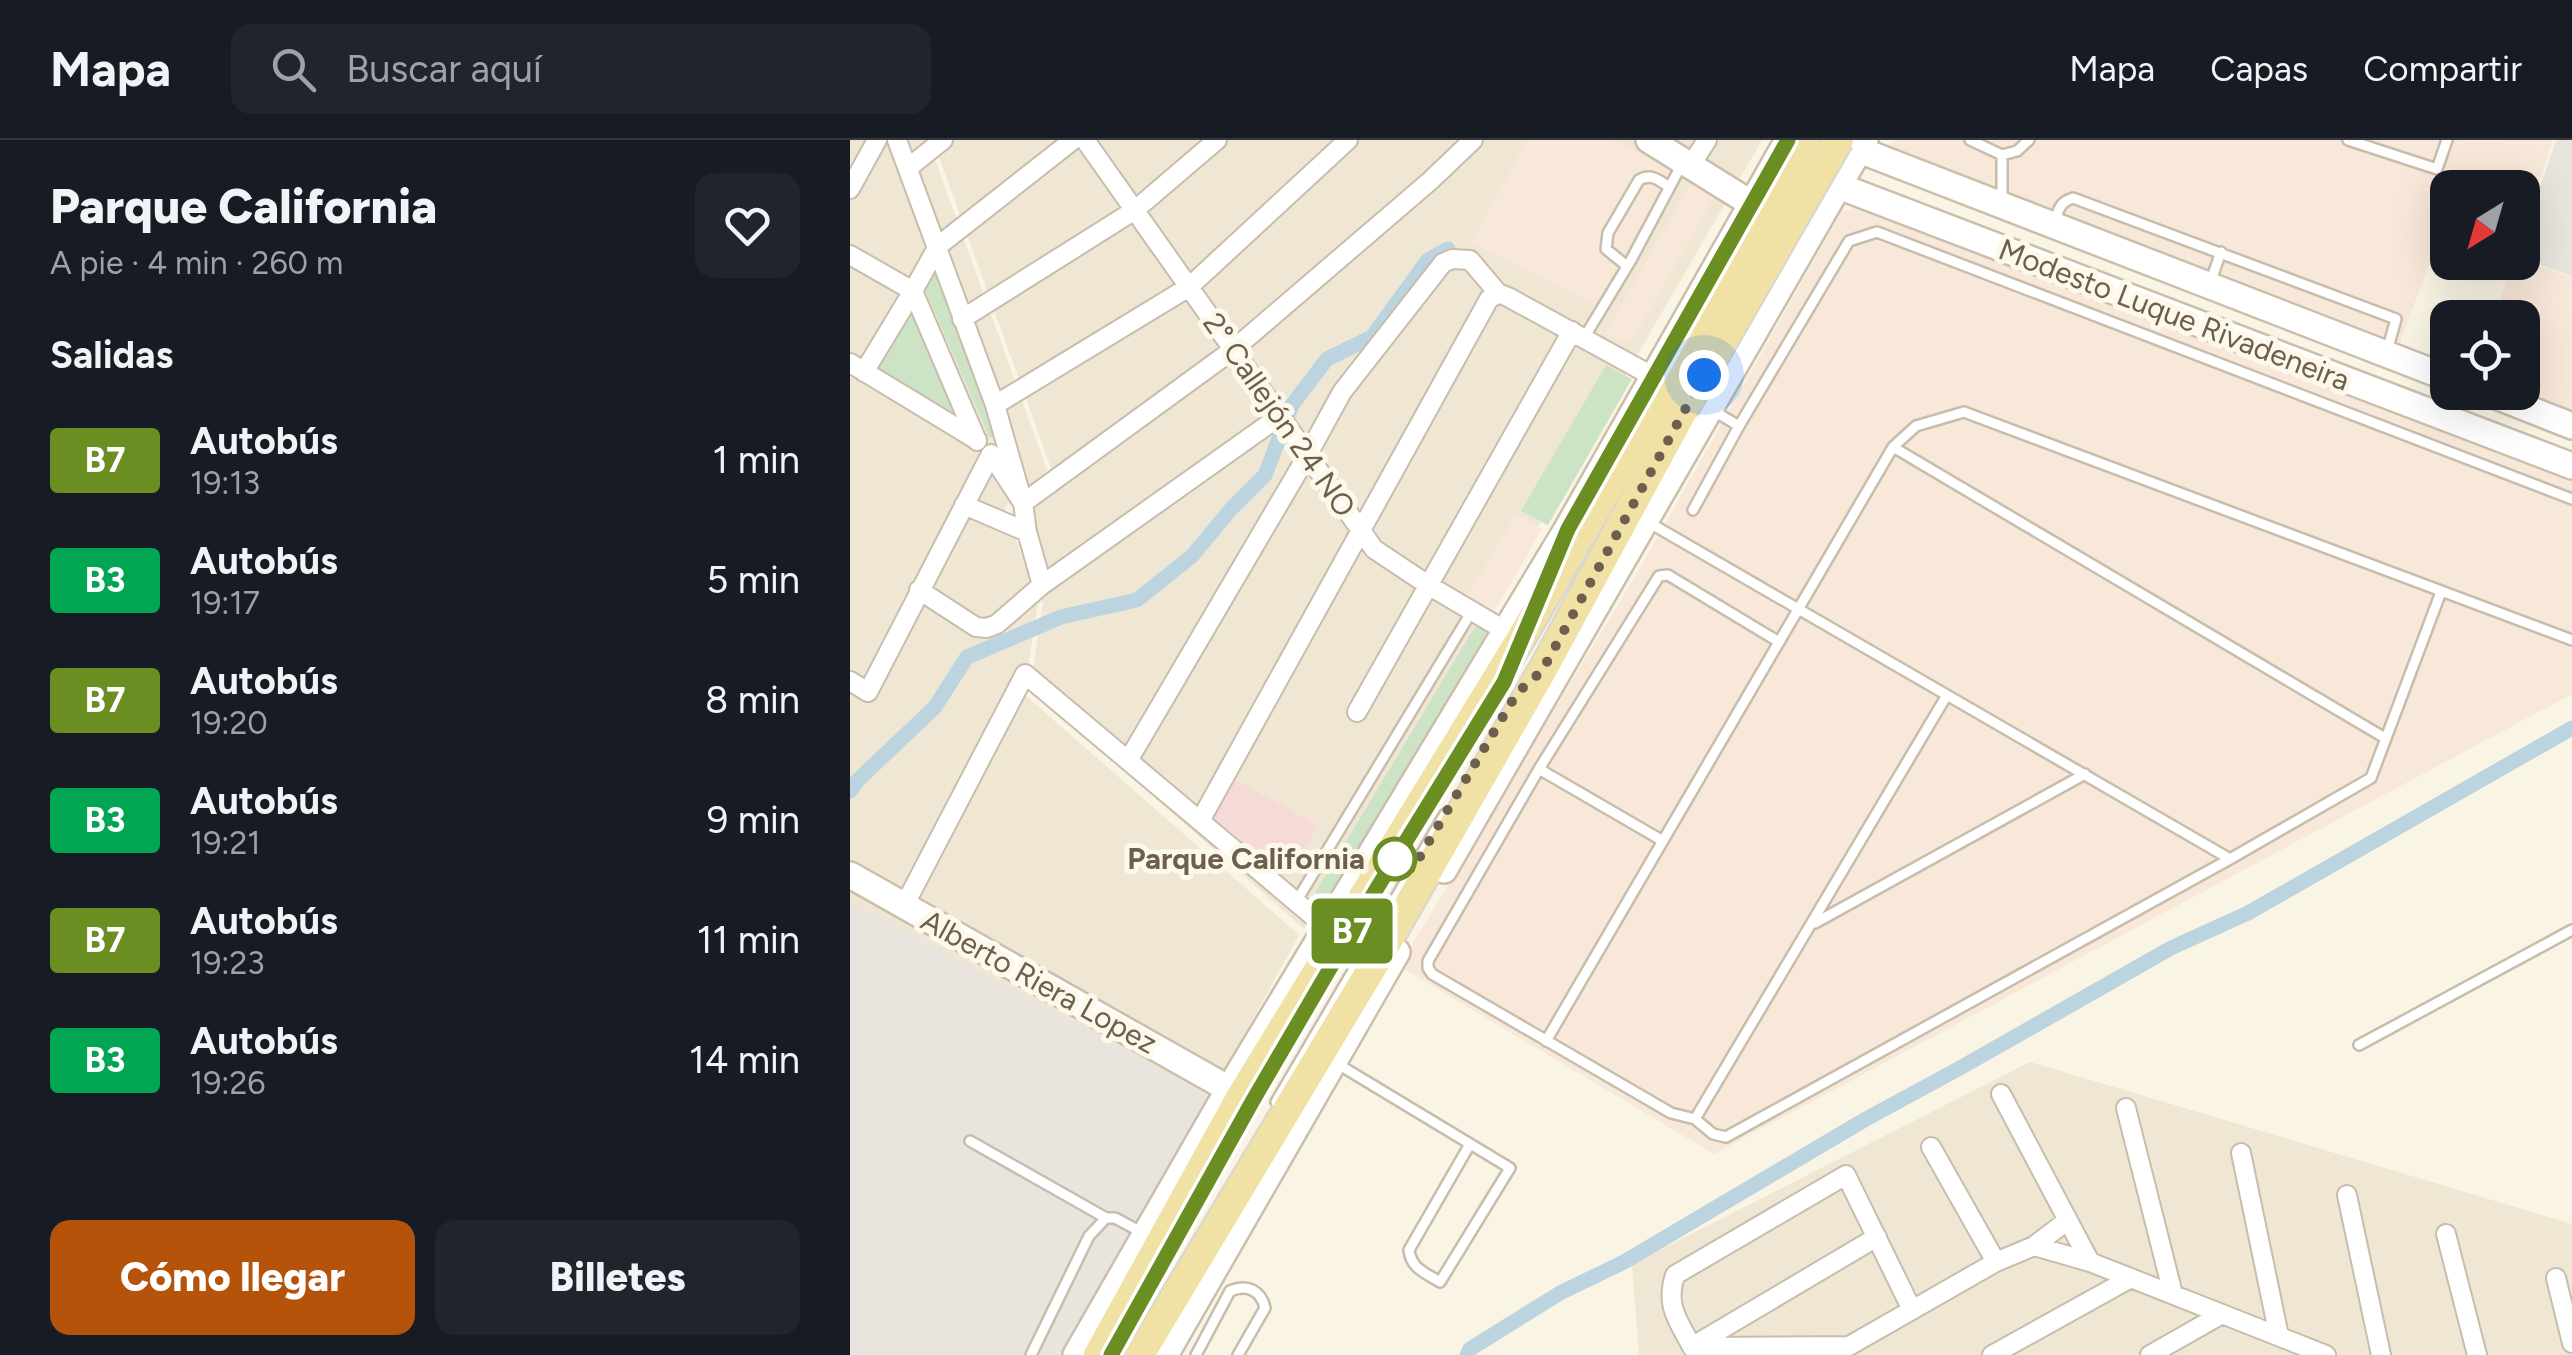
<!DOCTYPE html>
<html lang="es">
<head>
<meta charset="utf-8">
<style>
	body { margin:0; font-family:Figtree,sans-serif; background:#20242c; color:#f1f3f6; height:100vh; display:flex; flex-direction:column; font-size:38px; white-space:nowrap }
	* { box-sizing:border-box; margin:0 }
	p { font-size:32px; color:#9ea1a6 }
	.icon { flex:none; width:55px; height:55px; fill:none; stroke:currentColor; stroke-width:2; stroke-linecap:round; stroke-linejoin:round }
	.map { position:relative; flex:1; overflow:hidden }
	.side { display:flex; flex-direction:column; background:#171b24; width:850px }
	.side>* { flex:none }
	.badge { padding:0 20px; border-radius:8px; font-size:35px; line-height:65px }
	.needle { width:65px; rotate:217deg }
	.tools { position:absolute; left:1580px; top:30px; display:grid; gap:20px }
	.tools a { display:grid; place-items:center; width:110px; height:110px; border-radius:20px; background:#171b24; box-shadow:0 10px 40px #0002; font-size:50px }
	.you { position:absolute; width:50px; height:50px; margin:-25px; border:8px solid #fff; border-radius:50%; background:#1a73e8; box-shadow:0 0 0 15px #1a73e833 }
	.map>.badge { position:absolute; translate:-50% -50%; box-shadow:0 0 0 5px #fff }
	h2 { padding:0 50px; font-size:38px; line-height:90px }
	.round { display:grid; place-items:center; flex:none; width:105px; height:105px; border-radius:20px; background:#20242c }
	.summary { display:flex; align-items:center; justify-content:space-between; height:170px; padding:0 50px }
	h1 { font-size:48px; font-weight:800; line-height:75px }
	.action { display:flex; gap:20px; margin-top:auto; padding:20px 50px }
	.action a { flex:1; height:115px; border-radius:20px; background:#b45309; color:#fff; font-size:40px; font-weight:800; line-height:115px; text-align:center }
	.action a+a { background:#20242c; color:#f1f3f6 }
	ul { padding:0; list-style:none }
	li { display:flex; align-items:center; gap:30px; height:120px; padding:0 50px }
	li div { flex:1 }
	li b { display:block; font-size:38px }
	li em { font-style:normal }
	li .badge { min-width:110px; font-weight:700; text-align:center }
	header { display:flex; align-items:center; gap:60px; box-sizing:border-box; height:140px; padding:0 50px; background:#171b24; border-bottom:2px solid #363941 }
	header strong { font-size:48px }
	nav { display:flex; gap:55px; margin-inline-start:auto; font-size:35px }
	.search { width:700px; height:90px; background:#20242c; display:flex; align-items:center; gap:25px; box-sizing:border-box; padding:0 35px; border-radius:20px; color:#9ea1a6; font-size:38px }
	main { display:flex; flex:1; min-height:0 }
	.map>svg:first-child { display:block }
	.residential { fill:#efe7d3 }
	.commercial { fill:#f8e8d9 }
	.industrial { fill:#e9e5de }
	.medical { fill:#f6dad8 }
	.green { fill:#cce4c5 }
	.lines { fill:none; stroke-linecap:round; stroke-linejoin:round }
	.canal { stroke:#bbd4e0; stroke-width:15 }
	.lane-casing { stroke:#c8bdac; stroke-width:14 }
	.street-casing { stroke:#c8bdac; stroke-width:22 }
	.secondary-casing { stroke:#cbbfab; stroke-width:30 }
	.primary-casing { stroke:#d9d5d1; stroke-width:32 }
	.lane { stroke:#fff; stroke-width:9 }
	.street { stroke:#fff; stroke-width:18 }
	.secondary { stroke:#fff; stroke-width:25 }
	.primary { stroke:#f0e1a4; stroke-width:28 }
	.primary-bridge-casing { stroke:#d9d5d1; stroke-width:32; stroke-linecap:butt }
	.primary-bridge { stroke:#f0e1a4; stroke-width:28 }
	.line-casing { stroke:#fff; stroke-width:22 }
	.line { stroke:#6b8e23; stroke-width:15 }
	.walk { stroke:#6e5e4d; stroke-width:10; stroke-dasharray:0 18 }
	.stop-dot { fill:#fff; stroke:#6b8e23; stroke-width:5 }
	.labels { text-anchor:middle; stroke-width:10; stroke-linejoin:round; paint-order:stroke }
	.street-label { font-size:30px; fill:#6e5e4d; stroke:#fcf8ea }
	.stop-label { font-size:30px; font-weight:bold; fill:#6e5e4d; stroke:#fcf8ea; text-anchor:end }
</style>
</head>
<body>
<header>
<strong>Mapa</strong>
<div class="search"><svg class="icon" aria-label="search" viewBox="0 0 24 24"><circle cx="10" cy="10" r="6"/><path d="M15 15l6 6"/></svg>Buscar aquí</div>
<nav><a>Mapa</a><a>Capas</a><a>Compartir</a></nav>
</header>
<main>
<section class="side">
<div class="summary"><div><h1>Parque California</h1><p>A pie · 4 min · 260 m</p></div><a class="round"><svg class="icon" aria-label="heart" viewBox="0 0 24 24"><path d="M12 20l-8-8c-3-5 5-10 8-4 3-6 11-1 8 4z"/></svg></a></div>
<h2>Salidas</h2>
<ul>
<li><span class="badge" style="background:#6b8e23;color:#fff">B7</span><div><b>Autobús</b><p>19:13</p></div><em>1 min</em></li>
<li><span class="badge" style="background:#00a651;color:#fff">B3</span><div><b>Autobús</b><p>19:17</p></div><em>5 min</em></li>
<li><span class="badge" style="background:#6b8e23;color:#fff">B7</span><div><b>Autobús</b><p>19:20</p></div><em>8 min</em></li>
<li><span class="badge" style="background:#00a651;color:#fff">B3</span><div><b>Autobús</b><p>19:21</p></div><em>9 min</em></li>
<li><span class="badge" style="background:#6b8e23;color:#fff">B7</span><div><b>Autobús</b><p>19:23</p></div><em>11 min</em></li>
<li><span class="badge" style="background:#00a651;color:#fff">B3</span><div><b>Autobús</b><p>19:26</p></div><em>14 min</em></li>
</ul>
<div class="action"><a>Cómo llegar</a><a>Billetes</a></div>
</section>
<div class="map">
<svg width="1722" height="1215" viewBox="0 0 1722 1215">
	<rect width="100%" height="100%" fill="#f9f4e4"/>
	<!-- residential -->
	<path class="residential" d="M0,0H78L197,330L155,368L188,463L174,554L449,795L219,1215H0Z
		M83,0H912L454,789L180,548L193,464L164,362L202,331Z
		M1180,922L1722,1084V1215H789L782,1124Z"/>
	<!-- commercial -->
	<path class="commercial" d="M677,0H762L822,29L746,165L622,102Z
		M1043,0H1703L1673,91L1672,48H1598L1597,74L1550,203L1038,7Z
		M842,41L866,54L781,203L755,194Z
		M1009,68L1722,339V554L864,1014L549,826L786,435L992,71Z
		M1673,121L1722,137V270L1673,252L1672,178L1645,177L1663,123Z
		M666,374L692,389L644,472L617,456Z"/>
	<!-- industrial -->
	<path class="industrial" d="M1706,0H1722V136L1673,119V97Z
		M0,761L364,957L218,1215H0Z"/>
	<!-- medical -->
	<path class="medical" d="M378,636L468,685L432,745L357,681Z"/>
	<!-- green -->
	<path class="green" d="M84,132L89,134L146,293L144,297H139L74,147Z
		M60,167L110,276L25,228Z
		M756,225L782,239L698,385L671,371Z
		M628,482L637,487V494L475,764L465,753Z"/>
	<g class="lines">
		<!-- canal -->
		<path class="canal" d="M0,651L8,640L85,567L117,517L211,477L287,460L342,416L382,368L415,335L442,265L477,219L522,197L578,120L598,109
			M617,1215L620,1209L710,1153L774,1122L1016,979L1110,928L1321,808L1398,773L1722,588"/>
		<!-- lane casing -->
		<g class="lane-casing">
			<path id="lane" d="M1120,0L1152,15V61
				M1498,0L1587,29L1597,0
				M1152,15L1167,11L1179,0
				M1204,85C1208,71 1209,62 1223,58L1546,179L1537,211
				M777,126L756,109L758,93L789,40C801,33 809,40 819,47
				M1360,143L1371,112
				M734,198L781,120L833,22
				M889,286L999,101L1027,92L1722,359
				M1043,307L1535,598
				M843,370L889,286L862,270
				M798,382L1380,719
				M929,502L818,435L809,436L689,629L578,821V828L582,834L821,973L845,979L863,994L876,997L1380,719L1521,638L1591,452
				M689,629L813,701
				M446,762L622,471
				M965,783L1235,634
				M696,901L1043,307L1066,286L1114,272L1722,500
				M1509,905L1722,790
				M486,923L496,929L660,1028L590,1142C576,1133 561,1129 559,1110L620,1004
				M426,962L595,674
				M845,979L1097,555
				M120,1001L256,1078
				M181,1215L239,1096L256,1078H265L293,1093
				M346,1215L380,1151C397,1144 411,1150 415,1168L388,1215"/>
		</g>
		<!-- street casing -->
		<g class="street-casing">
			<path id="street" d="M47,0L145,265L173,363L384,209L580,41L623,0
				M235,0L524,409L578,445L666,497
				M841,25L857,0
				M58,28L93,0
				M0,49L27,0
				M0,115L63,151L14,232
				M112,179L285,70L367,0
				M0,223L127,300
				M145,265L339,147L498,0
				M127,301L63,151L88,106L223,0
				M114,365L177,392
				M69,450L126,487L137,488L147,484L192,445L430,276
				M0,541L18,552L141,314L173,363L177,392L192,445
				M507,572L722,191
				M279,619L457,316L492,252L593,123L602,119L620,120L648,153
				M350,681L639,159L648,153L658,157L804,237
				M54,766L175,534L476,787
				M1151,954L1240,1122
				M1276,968L1323,1154
				M1081,1007L1146,1122
				M1391,1013L1429,1196
				M1497,1055L1531,1215
				M1596,1094L1627,1215
				M1184,1106L1240,1122L1476,1215
				M1706,1138L1722,1203
				M1062,1170L996,1035L825,1135C815,1166 828,1180 842,1207L999,1206L1146,1122L1184,1106L1218,1080
				M843,1206L1027,1097
				M1142,1215L1281,1138
				M1300,1215L1372,1174"/>
		</g>
		<!-- secondary casing -->
		<g class="secondary-casing">
			<path id="secondary" d="M799,0L902,64C929,46 950,46 963,79
				M994,4L1598,238
				M973,40L1722,326
				M1636,252L1722,286
				M594,730L1015,0
				M0,735L379,949
				M226,1215L379,949L717,389L938,0
				M315,1215L547,812"/>
		</g>
		<!-- primary casing -->
		<g class="primary-casing">
			<path id="primary" d="M248,1215L391,956L670,500L811,257
				M290,1215L528,818L692,531L834,269"/>
		</g>
		<!-- lane -->
		<use href="#lane" class="lane"/>
		<!-- street -->
		<use href="#street" class="street"/>
		<!-- secondary -->
		<use href="#secondary" class="secondary"/>
		<!-- primary -->
		<use href="#primary" class="primary"/>
		<!-- primary-bridge casing -->
		<g class="primary-bridge-casing">
			<path id="primary-bridge" d="M811,257L956,0
				M834,269L989,0"/>
		</g>
		<!-- primary-bridge -->
		<use href="#primary-bridge" class="primary-bridge"/>
	</g>
	<g class="lines">
		<!-- line casing -->
		<g class="line-casing">
			<path id="line" d="M261,1215L402,962L524,753L654,542L718,389L938,0"/>
		</g>
		<!-- line -->
		<use href="#line" class="line"/>
		<!-- walk -->
		<path class="walk" d="M545,719L562,730L667,553L692,531L854,235"/>
	</g>
	<!-- markers -->
	<circle class="stop-dot" cx="545" cy="719" r="20"/>
	<g class="labels">
		<!-- street labels -->
		<g class="street-label">
			<text transform="translate(1324 175) rotate(21)" y="10">Modesto Luque Rivadeneira</text>
			<text transform="translate(429 275) rotate(55)" y="10">2° Callejón 24 NO</text>
			<text transform="translate(189 842) rotate(29)" y="10">Alberto Riera Lopez</text>
		</g>
		<!-- stop labels -->
		<g class="stop-label">
			<text x="515" y="729">Parque California</text>
		</g>
	</g>
</svg>
<div class="tools">
<a><svg class="needle" viewBox="-14 -14 28 28"><path d="M0-13l5 13h-10z" fill="#e53935"/><path d="M0 13l5-13h-10z" fill="#9ea1a6"/></svg></a>
<a><svg class="icon" aria-label="locate" viewBox="0 0 24 24"><circle cx="12" cy="12" r="6"/><path d="M12 2v4M12 18v4M2 12h4M18 12h4"/></svg></a>
</div>
<div class="you" style="left:854px;top:235px"></div>
<b class="badge" style="left:502px;top:791px;background:#6b8e23;color:#fff">B7</b>
</div>
</main>
</body>
</html>
